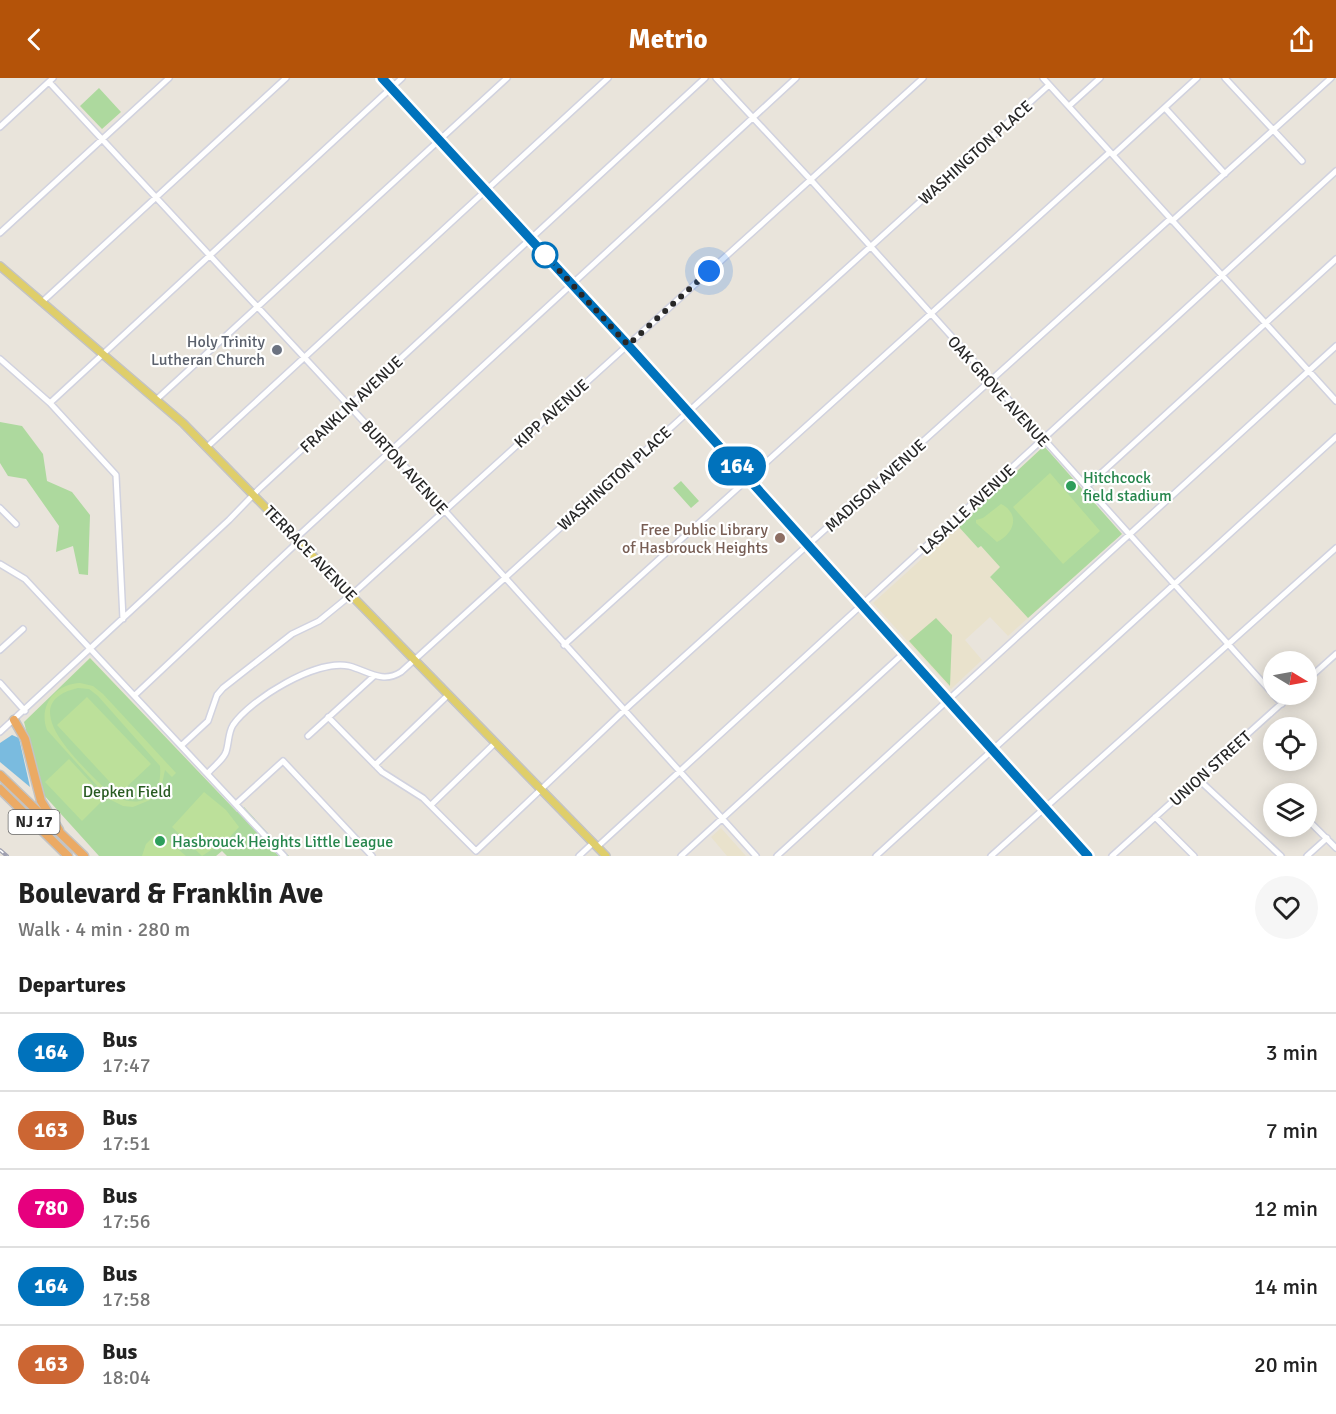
<!DOCTYPE html>
<html lang="en">
<head>
<meta charset="utf-8">
<style>
	body { margin:0; font-family:Signika,sans-serif; background:#f6f6f6; color:#222; height:100vh; display:flex; flex-direction:column; font-size:22px; white-space:nowrap }
	* { box-sizing:border-box; margin:0 }
	p { font-size:20px; color:#767676 }
	.icon { flex:none; width:33px; height:33px; fill:none; stroke:currentColor; stroke-width:2; stroke-linecap:round; stroke-linejoin:round }
	.map { position:relative; height:778px; overflow:hidden }
	.drawer { display:flex; flex-direction:column; background:#fff; flex:1 }
	.drawer>* { flex:none }
	.badge { padding:0 12px; border-radius:20px; font-size:21px; line-height:39px }
	.needle { width:39px; rotate:100deg }
	.controls { position:absolute; left:1263px; top:573px; display:grid; gap:12px }
	.controls a { display:grid; place-items:center; width:54px; height:54px; border-radius:50%; background:#fff; box-shadow:0 3px 15px #0003; font-size:30px }
	.you { position:absolute; width:30px; height:30px; margin:-15px; border:4px solid #fff; border-radius:50%; background:#1a73e8; box-shadow:0 0 0 9px #1a73e833 }
	.map>.badge { position:absolute; translate:-50% -50%; box-shadow:0 0 0 3px #fff }
	h2 { padding:0 18px; font-size:22px; line-height:54px }
	.round { display:grid; place-items:center; flex:none; width:63px; height:63px; border-radius:32px; background:#f6f6f6 }
	.overview { display:flex; align-items:center; justify-content:space-between; height:102px; padding:0 18px }
	h1 { font-size:28px; font-weight:800; line-height:45px }
	ul { padding:0; list-style:none }
	li { display:flex; align-items:center; gap:18px; height:78px; padding:0 18px; border-top:2px solid #e0e0e0 }
	li div { flex:1 }
	li b { display:block; font-size:22px }
	li em { font-style:normal }
	li .badge { min-width:66px; font-weight:700; text-align:center }
	header { display:flex; justify-content:space-between; align-items:center; height:78px; padding:0 18px; background:#b45309; color:#fff; font-size:27px; font-weight:800 }
	.map>svg:first-child { display:block }
	.education { fill:#e9e2cc }
	.green { fill:#add99e }
	.pitch { fill:#bce09a; fill-rule:evenodd }
	.water { fill:#7abbdf }
	.lines { fill:none; stroke-linecap:round; stroke-linejoin:round }
	.minor-casing { stroke:#d1d2df; stroke-width:8 }
	.major-casing { stroke:#c3c3c3; stroke-width:10 }
	.highway-casing { stroke:#c3c3c3; stroke-width:11 }
	.minor { stroke:#fff; stroke-width:5 }
	.major { stroke:#dfce6a; stroke-width:7 }
	.highway { stroke:#ebaa64; stroke-width:8 }
	.rail-casing { stroke:#9fa0b0; stroke-width:4 }
	.rail { stroke:#fff; stroke-width:1.5; stroke-dasharray:4.5; stroke-linecap:butt }
	.line-casing { stroke:#fff; stroke-width:14 }
	.line { stroke:#0072bc; stroke-width:9 }
	.walk { stroke:#282828; stroke-width:6; stroke-dasharray:0 10.8 }
	.stop-dot { fill:#fff; stroke:#0072bc; stroke-width:3 }
	.worship-dot { fill:#6b7280; stroke:#fff; stroke-width:2 }
	.leisure-dot { fill:#2e9e5b; stroke:#fff; stroke-width:2 }
	.education-dot { fill:#8d6e63; stroke:#fff; stroke-width:2 }
	.labels { text-anchor:middle; stroke-width:4.5; stroke-linejoin:round; paint-order:stroke }
	.shield { fill:#fff; stroke:#686868; stroke-width:1.5 }
	.shield-label { font-size:15px; font-weight:bold; fill:#282828 }
	.street-label { font-size:16px; fill:#282828; stroke:#fff }
	.worship-label { font-size:16px; fill:#5b616d; stroke:#fff; text-anchor:end }
	.leisure-label { font-size:16px; fill:#27864d; stroke:#fff; text-anchor:start }
	.education-label { font-size:16px; fill:#785e54; stroke:#fff; text-anchor:end }
	.park-label { font-size:16px; fill:#285b21; stroke:#fff }
</style>
</head>
<body>
<header><svg class="icon" aria-label="back" viewBox="0 0 24 24"><path d="M15 5l-7 7 7 7"/></svg>Metrio<svg class="icon" aria-label="share" viewBox="0 0 24 24"><path d="M12 15V3M7 8l5-5 5 5M5 13v7h14v-7"/></svg></header>
<div class="map">
<svg width="1336" height="778" viewBox="0 0 1336 778">
	<rect width="100%" height="100%" fill="#e9e4db"/>
	<!-- education -->
	<path class="education" d="M958,448L978,470L981,468L1001,489L990,499L1028,540L1008,558L990,539L965,562L982,582L951,611L873,525Z
		M721,750L746,778H727L711,759Z"/>
	<!-- green -->
	<path class="green" d="M99,10L121,34L102,51L80,28Z
		M0,344L22,348L43,376L47,403L72,414L90,437L88,497L79,496L73,468L56,474L59,448L26,401L8,398L0,385Z
		M1044,368L1122,456L1028,540L990,499L1000,489L981,468L978,470L958,448Z
		M681,403L699,423L691,430L673,410Z
		M936,540L952,557L950,608L909,563Z
		M90,580L237,734L244,729L289,778H227L222,773L216,778H99L42,715L24,644Z"/>
	<!-- pitch -->
	<path class="pitch" d="M1050,395L1100,453L1063,486L1013,429Z
		M1001,426C1021,436 1014,456 997,464L976,445V442L983,440Z
		M80,605L93,608L103,616L176,695L172,699L165,692L162,706L150,722L133,729L123,728L109,721L47,652C38,628 55,606 80,605ZM78,610L89,611L98,618L160,688C163,722 138,732 110,716C89,693 8,626 78,610Z
		M87,619L151,686L120,715L57,647Z
		M69,681L105,720L82,743L45,704Z
		M204,714L226,732L239,749L228,761L202,778L172,749Z
		M158,754L186,778H142L146,766Z"/>
	<!-- water -->
	<path class="water" d="M12,657L19,660L30,709L0,684V665Z"/>
	<g class="lines">
		<!-- minor casing -->
		<g class="minor-casing">
			<path id="minor" d="M382,0L628,267L1088,778
				M716,0L810,101L1282,626
				M1043,0L1336,323
				M1225,0L1302,83
				M49,4L391,373L756,778
				M1069,28L1100,0
				M1165,30L1225,96
				M0,49L53,0
				M1113,77L1197,0
				M1172,143L1331,0
				M0,155L169,0
				M42,224L286,0
				M0,281L50,325L116,397L123,541
				M156,322L507,0
				M50,325L402,0
				M207,369L608,0
				M1086,409L1336,181
				M0,430L16,446
				M296,460L796,0
				M0,486L25,501L284,778
				M564,567L1110,74
				M0,572L23,551
				M1306,603L1336,576
				M0,605L25,633
				M135,617L299,463
				M328,639L382,694L423,720L476,773L630,627L1170,141
				M0,654L229,442L259,411L705,0
				M308,658L374,598
				M182,667L208,643L217,617L223,610L292,556L319,543L357,512L923,0
				M375,687L448,617
				M208,695C214,688 223,682 226,674C229,665 228,655 233,647C251,621 316,581 349,588C368,593 382,606 401,594L1049,7
				M1198,701L1281,778
				M237,725L283,683L372,778
				M431,727L495,665
				M1155,739L1194,778
				M1306,740L1336,770
				M597,769L1336,93
				M579,778L593,765
				M681,778L905,574
				M777,778L1336,268
				M876,778L1336,359
				M991,778L1336,470
				M1112,778L1292,616
				M1307,778L1327,760"/>
		</g>
		<!-- major casing -->
		<g class="major-casing">
			<path id="major" d="M0,188L183,345L606,778"/>
		</g>
		<!-- highway casing -->
		<g class="highway-casing">
			<path id="highway" d="M14,642L25,661L41,723L59,752
				M0,697L84,778
				M0,711L68,778"/>
		</g>
		<!-- minor -->
		<use href="#minor" class="minor"/>
		<!-- major -->
		<use href="#major" class="major"/>
		<!-- highway -->
		<use href="#highway" class="highway"/>
		<!-- rail casing -->
		<g class="rail-casing">
			<path id="rail" d="M0,772L7,778"/>
		</g>
		<!-- rail -->
		<use href="#rail" class="rail"/>
	</g>
	<g class="lines">
		<!-- line casing -->
		<g class="line-casing">
			<path id="line" d="M382,0L628,267L1088,778"/>
		</g>
		<!-- line -->
		<use href="#line" class="line"/>
		<!-- walk -->
		<path class="walk" d="M545,177L628,267L709,193"/>
	</g>
	<!-- markers -->
	<circle class="stop-dot" cx="545" cy="177" r="12"/>
	<circle class="worship-dot" cx="277" cy="272" r="6"/>
	<g class="leisure-dot">
		<circle cx="1071" cy="408" r="6"/>
		<circle cx="160" cy="763" r="6"/>
	</g>
	<circle class="education-dot" cx="780" cy="460" r="6"/>
	<g class="labels">
		<!-- shield labels -->
		<rect class="shield" x="8.5" y="732" width="51" height="24" rx="4.5"/>
		<g class="shield-label">
			<text x="34" y="749">NJ 17</text>
		</g>
		<!-- street labels -->
		<g class="street-label">
			<text transform="translate(975 74) rotate(-42)" y="6">WASHINGTON PLACE</text>
			<text transform="translate(999 313) rotate(48)" y="6">OAK GROVE AVENUE</text>
			<text transform="translate(351 326) rotate(-43)" y="6">FRANKLIN AVENUE</text>
			<text transform="translate(551 335) rotate(-42)" y="6">KIPP AVENUE</text>
			<text transform="translate(405 389) rotate(48)" y="6">BURTON AVENUE</text>
			<text transform="translate(614 400) rotate(-42)" y="6">WASHINGTON PLACE</text>
			<text transform="translate(875 407) rotate(-42)" y="6">MADISON AVENUE</text>
			<text transform="translate(967 431) rotate(-43)" y="6">LASALLE AVENUE</text>
			<text transform="translate(311 475) rotate(46)" y="6">TERRACE AVENUE</text>
			<text transform="translate(1210 690) rotate(-42)" y="6">UNION STREET</text>
		</g>
		<!-- worship labels -->
		<g class="worship-label">
			<text x="265" y="269">Holy Trinity<tspan x="265" dy="18">Lutheran Church</tspan></text>
		</g>
		<!-- leisure labels -->
		<g class="leisure-label">
			<text x="1083" y="405">Hitchcock<tspan x="1083" dy="18">field stadium</tspan></text>
			<text x="172" y="769">Hasbrouck Heights Little League</text>
		</g>
		<!-- education labels -->
		<g class="education-label">
			<text x="768" y="457">Free Public Library<tspan x="768" dy="18">of Hasbrouck Heights</tspan></text>
		</g>
		<!-- park labels -->
		<g class="park-label">
			<text x="127" y="719">Depken Field</text>
		</g>
	</g>
</svg>
<div class="controls">
<a><svg class="needle" viewBox="-14 -14 28 28"><path d="M0-13l5 13h-10z" fill="#e53935"/><path d="M0 13l5-13h-10z" fill="#767676"/></svg></a>
<a><svg class="icon" aria-label="locate" viewBox="0 0 24 24"><circle cx="12" cy="12" r="6"/><path d="M12 2v4M12 18v4M2 12h4M18 12h4"/></svg></a>
<a><svg class="icon" aria-label="layers" viewBox="0 0 24 24"><path d="M12 4l9 5-9 5-9-5zM3 14l9 5 9-5"/></svg></a>
</div>
<div class="you" style="left:709px;top:193px"></div>
<b class="badge" style="left:737px;top:388px;background:#0072bc;color:#fff">164</b>
</div>
<section class="drawer">
<div class="overview"><div><h1>Boulevard &amp; Franklin Ave</h1><p>Walk · 4 min · 280 m</p></div><a class="round"><svg class="icon" aria-label="heart" viewBox="0 0 24 24"><path d="M12 20l-8-8c-3-5 5-10 8-4 3-6 11-1 8 4z"/></svg></a></div>
<h2>Departures</h2>
<ul>
<li><span class="badge" style="background:#0072bc;color:#fff">164</span><div><b>Bus</b><p>17:47</p></div><em>3 min</em></li>
<li><span class="badge" style="background:#c63;color:#fff">163</span><div><b>Bus</b><p>17:51</p></div><em>7 min</em></li>
<li><span class="badge" style="background:#e6007e;color:#fff">780</span><div><b>Bus</b><p>17:56</p></div><em>12 min</em></li>
<li><span class="badge" style="background:#0072bc;color:#fff">164</span><div><b>Bus</b><p>17:58</p></div><em>14 min</em></li>
<li><span class="badge" style="background:#c63;color:#fff">163</span><div><b>Bus</b><p>18:04</p></div><em>20 min</em></li>
</ul>
</section>
</body>
</html>
